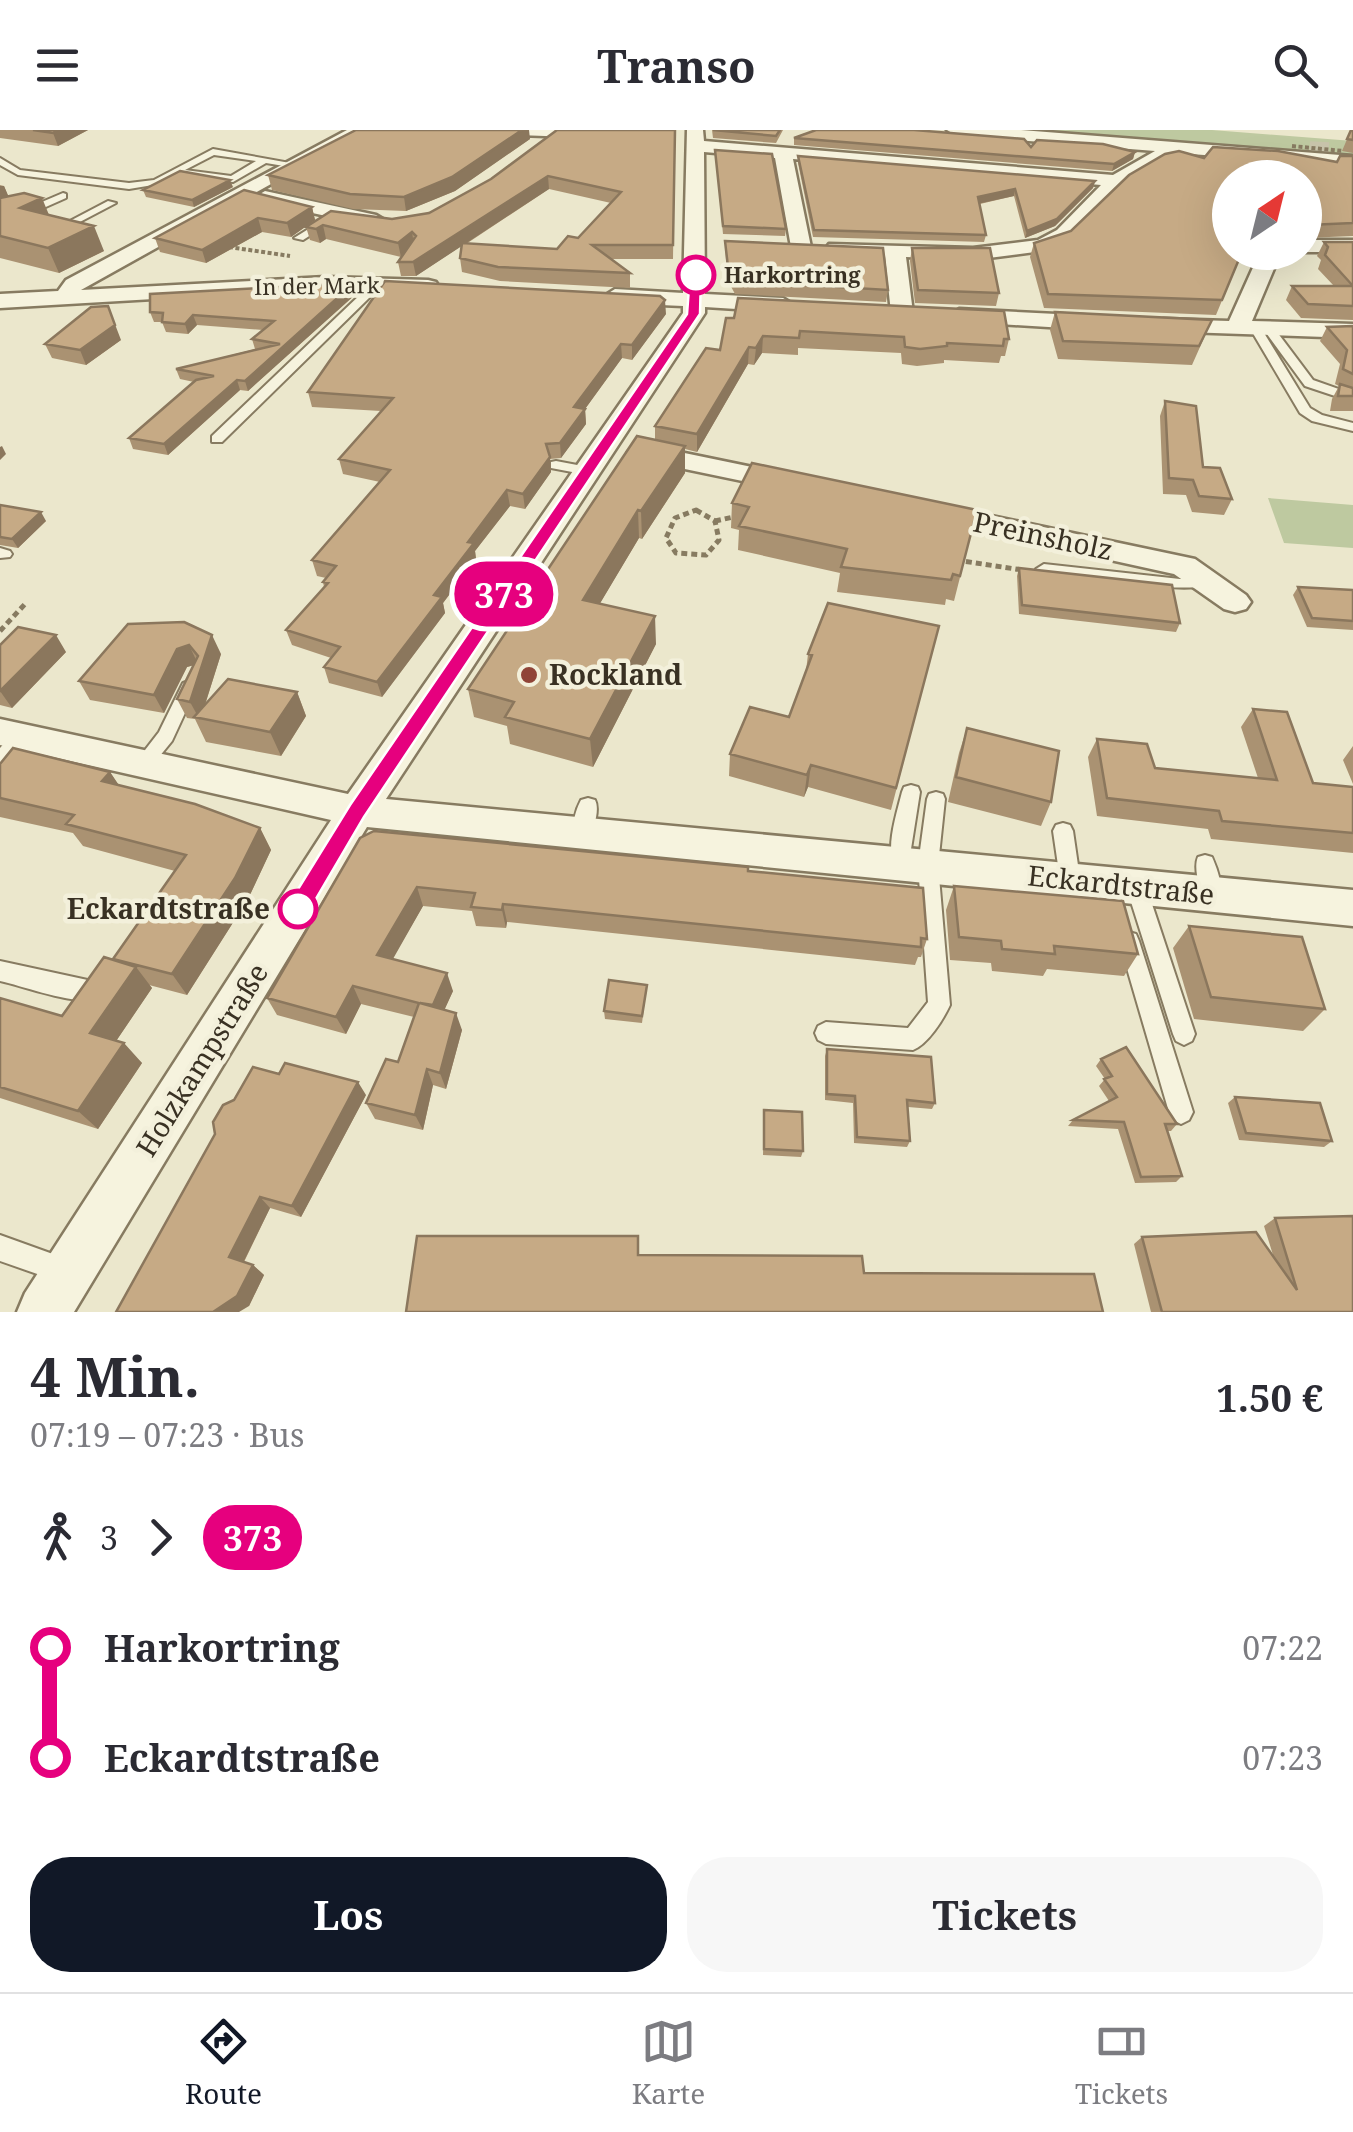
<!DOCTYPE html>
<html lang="de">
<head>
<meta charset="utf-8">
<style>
	body { margin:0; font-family:"Noto Serif",serif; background:#f7f7f7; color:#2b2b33; height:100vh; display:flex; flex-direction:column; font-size:38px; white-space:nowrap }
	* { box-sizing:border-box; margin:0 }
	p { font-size:32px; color:#7c7c81 }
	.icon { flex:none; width:55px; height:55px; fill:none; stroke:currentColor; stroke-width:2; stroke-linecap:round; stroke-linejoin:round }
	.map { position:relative; height:1182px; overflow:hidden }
	.panel { display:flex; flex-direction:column; background:#fff; flex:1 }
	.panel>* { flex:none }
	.badge { padding:0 20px; border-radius:32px; font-size:35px; line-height:65px }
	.needle { width:65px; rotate:35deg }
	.controls { position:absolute; left:1212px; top:30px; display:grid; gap:20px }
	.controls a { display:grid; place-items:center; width:110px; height:110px; border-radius:50%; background:#fff; box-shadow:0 10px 40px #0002; font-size:50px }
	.map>.badge { position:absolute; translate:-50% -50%; box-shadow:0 0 0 5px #fff }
	.legs { display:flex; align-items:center; gap:15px; height:110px; padding:0 30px; font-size:32px }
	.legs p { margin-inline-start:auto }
	.headline { display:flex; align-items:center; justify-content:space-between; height:170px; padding:0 30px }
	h1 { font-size:55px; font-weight:700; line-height:75px }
	.button { display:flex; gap:20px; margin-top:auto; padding:20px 30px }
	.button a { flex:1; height:115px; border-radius:40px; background:#111827; color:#fff; font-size:40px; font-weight:700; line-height:115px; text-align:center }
	.button a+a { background:#f7f7f7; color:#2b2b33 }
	ul { padding:0 30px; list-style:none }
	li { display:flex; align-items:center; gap:35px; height:110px; font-size:38px }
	li i { display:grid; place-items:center; width:15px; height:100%; margin:0 12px; background:currentColor }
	li i::after { content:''; width:25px; height:25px; margin:-12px; border:8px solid; border-radius:50%; background:#fff }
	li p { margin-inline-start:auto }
	li:first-child i { background:linear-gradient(#0000 50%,currentColor 0) }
	li:last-child i { background:linear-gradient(currentColor 50%,#0000 0) }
	header { display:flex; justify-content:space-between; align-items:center; height:130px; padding:0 30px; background:#fff; font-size:45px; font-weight:700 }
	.menu { display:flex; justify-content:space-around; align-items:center; height:140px; border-top:2px solid #e1e1e2; background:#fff; font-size:28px; color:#7c7c81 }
	.menu a { display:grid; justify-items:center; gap:5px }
	.menu .active { color:#111827 }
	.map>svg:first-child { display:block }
	.green { fill:#bec9a0 }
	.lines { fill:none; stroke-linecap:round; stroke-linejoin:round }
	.street-tunnel { stroke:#c7c3aa; stroke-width:19; stroke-dasharray:19 10; stroke-linecap:butt }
	.lane-casing { stroke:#877b61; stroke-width:4 }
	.street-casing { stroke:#877b61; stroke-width:5 }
	.path-far1 { stroke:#877b61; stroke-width:4; stroke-dasharray:4 2.5; stroke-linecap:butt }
	.path { stroke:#877b61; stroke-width:5; stroke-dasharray:6 4; stroke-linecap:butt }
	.lane { fill:#f6f3de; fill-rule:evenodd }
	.street { fill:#f6f3de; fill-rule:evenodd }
	.path-bridge { stroke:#877b61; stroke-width:4; stroke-dasharray:4 2.5; stroke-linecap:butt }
	.wall { fill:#aa9272; fill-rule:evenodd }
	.shaded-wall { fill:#8b775d }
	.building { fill:#c6aa85; stroke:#8b775d; stroke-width:2.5 }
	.line-1 { fill:#e6007e; stroke:#fff; stroke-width:2.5 }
	.stop-1-dot { fill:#fff; stroke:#e6007e; stroke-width:5 }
	.poi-dot { fill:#904437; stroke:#f3f0db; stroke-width:4 }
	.labels { text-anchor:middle; stroke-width:9; stroke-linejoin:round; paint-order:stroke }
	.far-stop-label { font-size:22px; font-weight:bold; fill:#393123; stroke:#f3f0db; text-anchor:start }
	.far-street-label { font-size:22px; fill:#393123; stroke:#f3f0db }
	.street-label { font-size:28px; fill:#393123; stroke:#f3f0db }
	.poi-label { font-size:28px; font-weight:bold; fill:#393123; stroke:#f3f0db; text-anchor:start }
	.stop-label { font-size:28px; font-weight:bold; fill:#393123; stroke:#f3f0db; text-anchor:end }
</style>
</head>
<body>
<header><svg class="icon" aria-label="menu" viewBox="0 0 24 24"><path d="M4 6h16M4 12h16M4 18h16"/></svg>Transo<svg class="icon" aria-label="search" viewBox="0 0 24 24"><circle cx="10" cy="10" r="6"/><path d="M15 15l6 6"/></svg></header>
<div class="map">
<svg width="1353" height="1182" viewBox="0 0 1353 1182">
	<rect width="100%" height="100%" fill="#ebe7cc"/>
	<!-- green -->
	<path class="green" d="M995,0H1212L1353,11V28Z
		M1268,368L1353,375V418L1284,413Z"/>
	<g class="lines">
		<!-- street-tunnel -->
		<path class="street-tunnel" d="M1313,27L1319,24L1320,5"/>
		<!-- lane casing -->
		<g class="lane-casing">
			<path id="lane" d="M213,19L301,35L296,38L266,33L233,52L177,44L159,54L129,59L18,45L0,35V28L20,40L129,53L154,50ZM214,25L256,31L231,46L185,40Z
				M63,63L66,64V68L21,88L0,91V85L16,83Z
				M108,71L116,73L76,94L68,92Z
				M323,90L331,92L303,110L294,108Z
				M369,152L378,154L370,167L222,312H212V306L362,163Z
				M1253,198H1261L1310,278L1322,285L1353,293V301L1312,291L1300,283L1251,200Z
				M1266,198H1274L1313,250L1353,264V272L1305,256L1264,200Z
				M556,331L593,338L595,341L588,345L551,338V332Z
				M0,418L10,421L12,424L10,427L0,428Z
				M1044,434L1180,449L1208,448L1216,453C1199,466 1066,448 1039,442L1036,439Z
				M189,551L197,557L172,611L150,638H138L135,633L159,602L183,553Z
				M21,599L27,601L30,606C24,617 12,633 0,637V618L15,601Z
				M911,655L918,657L920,662L908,738L901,740L894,738C886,715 896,686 902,662L904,657Z
				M936,662L943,664L945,669L938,735L950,875C943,890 928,914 913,920L826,914L818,910L815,903L818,896L826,892L908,898L928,872L918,735L927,669L929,664Z
				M588,668L595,670C600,679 594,698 589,708L582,710L575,708C570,698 576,679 581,670Z
				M1063,693L1070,695L1073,701L1080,749L1077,755L1070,757L1063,755L1060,749L1053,701L1056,695Z
				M1205,725L1212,727C1217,738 1225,760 1219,771L1212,774L1205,771C1200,760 1193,738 1198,727Z
				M1136,747L1143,750L1146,756L1195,904L1192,911L1184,915L1176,911L1173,904L1126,756L1129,750Z
				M1129,802L1136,804L1139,811L1193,982L1189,990L1181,994L1173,990L1169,982L1119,811L1122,804Z
				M0,831L106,854L109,861L106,868C80,878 27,857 0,851Z
				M0,1105L75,1132L79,1141L75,1150L66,1154L0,1131Z"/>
		</g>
		<!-- street casing -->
		<g class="street-casing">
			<path id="street" d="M347,0H368L81,160L326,147L428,150L436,152L439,157L436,162L326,159L0,178V164L58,161L66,150Z
				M510,0H605L608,3L599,8L518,5Z
				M687,0H703L704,11L1113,45L1155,21L955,5L947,0H1021L1353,26V36L1177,23L1123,55L1071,108L1050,120L973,130L906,127L913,183L902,190L891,183L885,126L836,124L829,122L826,118L829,114L973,118L1038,110L1057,100L1101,55L793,29L811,117L801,123L791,117L775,28L704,22L705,164L783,168L794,175L783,182L705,177V183L386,669L1353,760V796L367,697L74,1182H17L25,1163L331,690L0,615V589L348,664L683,183V176L615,173L604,166L615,159L683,163Z
				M265,61L376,85L386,91L376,97L258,71L255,67Z
				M1305,110H1353V122H1305Z
				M1260,122H1281L1252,191L1353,194V208L1156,201L1153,196L1156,191L1164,189L1229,191Z
				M959,179L1097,186L1108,193L1097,200L951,191L948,186Z
				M641,314L791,345L805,353L791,361L632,328L628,322Z
				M930,373L1195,429L1246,465L1251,472L1246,479L1235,482L1224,479L1174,444L920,388L916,382L920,376Z"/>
		</g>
		<!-- path-far1 -->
		<path class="path-far1" d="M229,117L290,126"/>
		<!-- path -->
		<path class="path" d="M696,380L715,391L719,410L706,425L676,423L666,408L675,388Z
			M715,391L738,386
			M956,430L1022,440
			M0,501L25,474"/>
		<!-- lane -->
		<use href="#lane" class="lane"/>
		<!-- street -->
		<use href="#street" class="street"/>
		<!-- path-bridge -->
		<path class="path-bridge" d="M1292,16L1343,21"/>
	</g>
	<!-- wall -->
	<path class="wall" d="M0,0H88L58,16L0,8Z
		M675,0L673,129H610L630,143V158L500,151L462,142L460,128L461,116L416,146H401L398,132L401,127L326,109L320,113L310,110L306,97L392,89L429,83ZM549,59L611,73L578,108L557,119L466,114Z
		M712,0H783L776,13L713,8Z
		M1351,0H1353V23L1342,21Z
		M794,8L1031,17L1135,22L1133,29L1112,41L794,15Z
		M530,9L455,61L406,81L353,79L272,60L268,45Z
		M715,20L786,99L785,106L723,104Z
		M798,26L1095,51L1093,58L1055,96L1025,108L1014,66L980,74L986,105L984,112L813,107L798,33Z
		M1353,26V106L1305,108V48H1230L1242,122L1216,185L1044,178L1030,127L1034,113L1071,101L1204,28L1337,32Z
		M0,55L4,56L8,66L49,85L104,121L59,143L0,128Z
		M233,57L194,77L146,67L143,60Z
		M312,77L315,90L291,107L262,102L206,133L160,122L155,108Z
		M725,111L888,160L886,172L735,164L727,149Z
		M1324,112H1353V190L1301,188L1286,170L1292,156H1334L1318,139L1321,130L1317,126Z
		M912,118L999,163L996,176L915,173L910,131Z
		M354,153L357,163L248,261L240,260L168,325L133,319L129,308L194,252L180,249L176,239L255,219L252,209L263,200L197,195L188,204L166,202L162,192H154L150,182Z
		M1055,182L1204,208L1192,235L1058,229L1050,200Z
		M666,184L632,230L622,228L585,279L586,294L561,328L550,329L551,342L525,379L510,376L475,421L476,429L443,473L445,483L382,567L329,553L324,537L331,528L292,515L286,500L324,457L323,452L326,448L317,446L312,430L380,352L343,344L339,329L381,281L312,277L308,262Z
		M726,188L1009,209L1005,226H1001L999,233L944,230V233L917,236L902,234L901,223L798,218V225L762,223L754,235L748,234L697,322L685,319V343L642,409L639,408L600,473L656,514L593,637L510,614L507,596L474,587L468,559L655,310V296L720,220Z
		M1353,196V281H1330L1332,269L1339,256L1335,254L1340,234L1320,211L1327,197Z
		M121,210L86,235L52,228L45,214Z
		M1165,271L1203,337L1232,369L1224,385L1192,382L1186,365L1163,364L1160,286Z
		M732,373L977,380L954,471L946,469L945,475L837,462L840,443L738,420L739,400L731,398Z
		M0,375L46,391L18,418L0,415Z
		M1019,438L1180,493L1176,502L1019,484L1017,446Z
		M1298,457L1353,460V500L1307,497L1293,465Z
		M128,494L221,524L205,575L297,562L306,586L281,626L206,612L195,589L187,588L177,569L194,535L187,537L164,583L90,570L79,551Z
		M939,496L891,680L808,657L804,667L729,646L730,624L789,587L806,541L808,524Z
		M0,515L66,522L12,578L0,575Z
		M1253,579L1313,653L1353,657V723L1211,709L1208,699L1097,686L1088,627L1097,609L1155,638L1258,648L1241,597Z
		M967,598L1051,672L1041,696L948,672L959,623Z
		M1353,616V654L1343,630Z
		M0,634L110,642L118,655L260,698L271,720L248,769L187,865L149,855L152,858L116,911L142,933L98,999L0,968V868L62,886L114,830L175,741L83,716L73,703L0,687Z
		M360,708L748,741L927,809L921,827H918L915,835L507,792L506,798L476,796L472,781L423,776L392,829L453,861L444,880L462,900L446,959L433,955L423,1000L375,989L366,973L398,932L414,887L361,874L346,904L277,885L267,868Z
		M954,756L1138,824L1124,846L1047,839L1043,846L992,841L991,833L950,830L946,780Z
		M1189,796L1325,879L1303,901L1194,889L1173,818Z
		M647,855L642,893L605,889L604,881Z
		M827,919L935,973L932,979L908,977L910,1011L907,1017L854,1013L853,973L825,970V926Z
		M1101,929L1177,994L1171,1001H1167L1182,1046L1176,1052L1135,1053L1118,999L1068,996L1073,990L1109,971L1099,956L1105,949L1096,936Z
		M366,965L301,1087L270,1078L244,1132L253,1135L264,1145L249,1176L215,1004Z
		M1235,967L1332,1011L1324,1017L1239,1010L1228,973Z
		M764,980L803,1021L801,1027L763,1025Z
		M1275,1088L1353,1182H1151L1134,1114L1142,1107L1273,1125L1264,1096Z"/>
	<!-- shaded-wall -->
	<path class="shaded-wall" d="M58,0H88L58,16L53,3Z
		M522,0H529L530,9L455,61L406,81L404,67Z
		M1135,22L1133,29L1112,41L1114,34Z
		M548,46L549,59L416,146L413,132Z
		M230,50L233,57L194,77L192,70Z
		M1095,51L1093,58L1055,96L1025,108L1027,101Z
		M0,56H4L14,79L0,82Z
		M1015,59L1014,66L977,74L978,67Z
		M42,68L52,92L20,78Z
		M312,77L315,90L291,107L287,93Z
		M258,88L262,102L206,133L202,120Z
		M323,95L326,109L320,113L316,99Z
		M94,96L104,121L59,143L48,118Z
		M412,102L414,115L401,127L398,113Z
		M354,153L357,163L248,261L245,251Z
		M665,170L666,184L632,230V215Z
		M108,176L121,210L86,235L80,220Z
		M193,185L197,195L188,204L185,194Z
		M763,206L762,223L754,235L756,218Z
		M621,214L622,228L585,279L586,294L561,328L560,313L574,277Z
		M749,217L748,234L697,322V304Z
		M237,250L240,260L168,325L164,314Z
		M2,316L6,324L0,330V317Z
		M685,316V343L642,409L641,381Z
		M550,327L551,342L525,379L523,364Z
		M507,360L510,376L475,421L476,429L443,473L445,483L382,567L377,552L468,412Z
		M638,380L639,408L586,497L583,470Z
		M41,382L46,391L18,418L12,409Z
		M655,486L656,514L593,637L590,609Z
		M56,505L66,522L12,578L0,561Z
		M212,505L221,524L200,590L190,572Z
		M189,515L198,534L187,537L164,583L154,565L177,519Z
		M297,562L306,586L281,626L270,602Z
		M811,635L808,657L804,667L807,645Z
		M110,642L125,664L102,651Z
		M260,698L271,720L248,769L187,865L172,844Z
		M417,757L423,776L385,843L377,825Z
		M503,774L507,792L506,798L502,780Z
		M136,837L152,858L108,923L90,903Z
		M447,843L453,861L439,892L433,875Z
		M353,856L361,874L346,904L336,887Z
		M456,883L462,900L446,959L440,943Z
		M124,913L142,933L98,999L78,981Z
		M427,939L433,955L423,1000L415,985Z
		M358,952L366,965L301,1087L292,1076Z
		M260,1067L270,1078L241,1137L229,1127Z
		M253,1135L264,1145L249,1176L239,1182H213Z"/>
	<!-- building -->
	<path class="building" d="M33,0H58L53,3Z
		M356,0H522L452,47L404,67L350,64L268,45Z
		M557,0H675L673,115H592L630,143L498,137L460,128L462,113L557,119L568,106L578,108L621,62L548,46L413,132H398L416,106L412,102L398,113L323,95L316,99L306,97L331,81L392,89L429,83L491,49Z
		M713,0H780L776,6Z
		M816,0H914L1024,9L1031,17L1037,10L1103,14L1135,22L1114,34L794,8Z
		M1351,0H1353V10L1347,9Z
		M1213,17L1278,21L1337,32L1340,26H1353V93L1308,95L1305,92V48H1230V122H1242L1222,170L1048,164L1034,113L1071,101L1129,45L1165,24L1179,21L1204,28Z
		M715,20L772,24L786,99L723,96Z
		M798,26L1095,51L1057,89L1027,101L1015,59L978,67L986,105L814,100Z
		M180,41L230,50L192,70L143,60Z
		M244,60L312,77L287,93L258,88L202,120L155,108Z
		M24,63L42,68L20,78L94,96L48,118L0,106V68Z
		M725,111L883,118L888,160L736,151L728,137Z
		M1324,112H1353V156L1325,125L1328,117Z
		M912,118H990L999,163L918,160Z
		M385,151L660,166L665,170L632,215L621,214L574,277L585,279L560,313L546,314L550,327L523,364L507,360L468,412L474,413L434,465L442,467L377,552L324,537L340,517L286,500L328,453L323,452L336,436L312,430L390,340L339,329L393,268L308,262Z
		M354,153L245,251L237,250L164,314L129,308L196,250L214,246L176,239L280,214L252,209L274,191L193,185L185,194L162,192L163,183L150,182V164Z
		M1292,156H1353V176L1308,174Z
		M738,168L1004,181L1009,209H1004L1003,216L947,213V216L920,219L905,217L904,207L800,201L799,208L763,206L756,218L749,217L697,304L655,296L706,218L720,220L726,188H734Z
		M108,176L115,195L80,220L45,214L91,177Z
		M1055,182L1212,190L1199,216L1063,211Z
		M1353,196V244L1343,239L1347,220L1327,197Z
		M1340,254L1353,258V266H1338Z
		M1165,271L1196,276L1203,337L1220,338L1232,369L1199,366L1193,350L1169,348Z
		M637,306L685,316L641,381L638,380L583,470L655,486L590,609L505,587L514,572L468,559Z
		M752,333L977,380L960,446L953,444L951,450L841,437L847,419L739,396L749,377L732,373Z
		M0,375L41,382L12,409L0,407Z
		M1019,438L1172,455L1180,493L1022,475Z
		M1298,457L1353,460V491L1312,488Z
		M828,473L939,496L896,658L811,635L807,645L730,624L750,577L789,587L812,525L808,524Z
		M184,492L212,505L190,572L177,569L198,526L189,515L177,519L154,565L79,551L128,494Z
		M18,497L56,505L0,561V515Z
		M228,549L297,562L270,602L194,587Z
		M1253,579L1287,582L1313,653L1353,657V703L1222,691L1219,681L1107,668L1097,609L1147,614L1155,638L1277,650Z
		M967,598L1059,621L1051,672L956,647Z
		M13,618L110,642L102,651L195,674L260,698L235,748L172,844L113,829L186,725L66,694L74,685L0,668V634Z
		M374,701L748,737V741L923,758L927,809L921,808V817L503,774L502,780L471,777L475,763L417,757L377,825L447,843L433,875L420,873L456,883L440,943L427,939L415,985L366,973L386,929L398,932L419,873L353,856L336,887L267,868L360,708Z
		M954,756L1123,771L1138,824L1054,816L1055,824L1002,819L1001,811L959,807Z
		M1189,796L1302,807L1325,879L1211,867Z
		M104,827L136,837L90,903L124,913L78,981L0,957V868L62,886Z
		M609,850L647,855L642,886L604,881Z
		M1126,917L1177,994H1165L1182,1046L1141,1047L1124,992L1073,990L1117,967L1104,949L1112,946L1101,929Z
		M827,919L931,927L935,973L907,970L910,1011L857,1007L855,966L827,964Z
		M285,933L358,952L292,1076L260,1067L229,1127L253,1135L237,1166L213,1182H116L215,1004L213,992L223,975L234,970L253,937L279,944Z
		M1235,967L1320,973L1332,1011L1246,1003Z
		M764,980L802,982L803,1021L764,1019Z
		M1353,1086V1182H1162L1142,1107L1256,1102L1297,1160L1275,1088Z
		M417,1106H638V1125L862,1126L864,1143L1094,1144L1103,1182H406Z"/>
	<!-- line-1 -->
	<path class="line-1" d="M696,142L701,145L700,184L364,687L306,786H290L287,779L290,772L350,675L687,184L690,145Z"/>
	<!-- markers -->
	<g class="stop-1-dot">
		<circle cx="696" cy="145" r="18"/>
		<circle cx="298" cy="779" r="18"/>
	</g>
	<circle class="poi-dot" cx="529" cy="545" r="10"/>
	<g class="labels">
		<!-- far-stop labels -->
		<g class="far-stop-label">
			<text x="724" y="153">Harkortring</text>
		</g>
		<!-- far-street labels -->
		<g class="far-street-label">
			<text transform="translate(317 156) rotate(-1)" y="8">In der Mark</text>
		</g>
		<!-- street labels -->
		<g class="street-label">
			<text transform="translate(1043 406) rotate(12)" y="10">Preinsholz</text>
			<text transform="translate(1121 755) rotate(6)" y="10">Eckardtstraße</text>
			<text transform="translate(202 930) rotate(-58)" y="10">Holzkampstraße</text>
		</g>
		<!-- poi labels -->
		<g class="poi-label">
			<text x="549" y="555">Rockland</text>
		</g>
		<!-- stop labels -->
		<g class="stop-label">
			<text x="270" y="789">Eckardtstraße</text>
		</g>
	</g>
</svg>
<div class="controls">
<a><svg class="needle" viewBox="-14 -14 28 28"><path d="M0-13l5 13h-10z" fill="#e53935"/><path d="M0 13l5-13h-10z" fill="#7c7c81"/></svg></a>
</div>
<b class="badge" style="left:504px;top:464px;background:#e6007e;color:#fff">373</b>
</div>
<section class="panel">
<div class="headline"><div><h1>4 Min.</h1><p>07:19 – 07:23 · Bus</p></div><b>1.50 €</b></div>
<div class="legs"><svg class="icon" aria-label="walk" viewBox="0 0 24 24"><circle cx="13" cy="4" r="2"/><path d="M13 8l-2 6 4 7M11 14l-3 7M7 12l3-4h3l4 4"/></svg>3<svg class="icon" aria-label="forward" viewBox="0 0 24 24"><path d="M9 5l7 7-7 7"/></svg><b class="badge" style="background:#e6007e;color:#fff">373</b></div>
<ul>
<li><i style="color:#e6007e"></i><b>Harkortring</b><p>07:22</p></li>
<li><i style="color:#e6007e"></i><b>Eckardtstraße</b><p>07:23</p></li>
</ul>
<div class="button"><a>Los</a><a>Tickets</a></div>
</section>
<nav class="menu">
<a class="active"><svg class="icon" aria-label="directions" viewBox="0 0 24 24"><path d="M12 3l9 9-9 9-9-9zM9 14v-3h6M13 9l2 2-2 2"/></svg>Route</a>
<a><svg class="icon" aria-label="map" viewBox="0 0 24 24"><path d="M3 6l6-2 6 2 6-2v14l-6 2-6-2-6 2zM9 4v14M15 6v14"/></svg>Karte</a>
<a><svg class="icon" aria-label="tickets" viewBox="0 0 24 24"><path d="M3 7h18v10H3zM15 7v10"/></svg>Tickets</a>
</nav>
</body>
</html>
